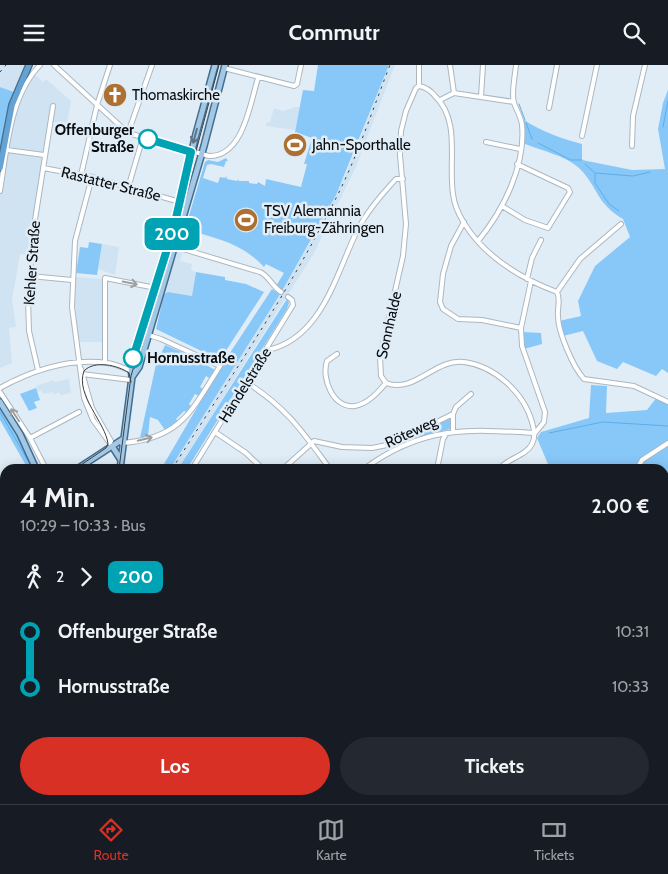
<!DOCTYPE html>
<html lang="de">
<head>
<meta charset="utf-8">
<style>
	body { margin:0; font-family:Cabin,sans-serif; background:#242831; color:#f1f3f6; height:100vh; display:flex; flex-direction:column; font-size:19px; white-space:nowrap }
	* { box-sizing:border-box; margin:0 }
	p { font-size:16px; color:#9ea1a6 }
	.icon { flex:none; width:28px; height:28px; fill:none; stroke:currentColor; stroke-width:2; stroke-linecap:round; stroke-linejoin:round }
	.map { position:relative; flex:1; overflow:hidden }
	.details { position:absolute; left:0px; top:399px; width:669px; height:341px; display:flex; flex-direction:column; background:#171b24; border-radius:15px 15px 0 0; box-shadow:0 2px 12px #0003 }
	.details>* { flex:none }
	.badge { padding:0 10px; border-radius:8px; font-size:18px; line-height:32px }
	.map>.badge { position:absolute; translate:-50% -50%; box-shadow:0 0 0 2px #fff }
	.legs { display:flex; align-items:center; gap:8px; height:55px; padding:0 20px; font-size:16px }
	.legs p { margin-inline-start:auto }
	.headline { display:flex; align-items:center; justify-content:space-between; height:85px; padding:0 20px }
	h1 { font-size:28px; font-weight:800; line-height:38px }
	.button { display:flex; gap:10px; margin-top:auto; padding:10px 20px }
	.button a { flex:1; height:58px; border-radius:30px; background:#d93025; color:#fff; font-size:20px; font-weight:800; line-height:58px; text-align:center }
	.button a+a { background:#242831; color:#f1f3f6 }
	ul { padding:0 20px; list-style:none }
	li { display:flex; align-items:center; gap:18px; height:55px; font-size:19px }
	li i { display:grid; place-items:center; width:8px; height:100%; margin:0 6px; background:currentColor }
	li i::after { content:''; width:12px; height:12px; margin:-6px; border:4px solid; border-radius:50%; background:#171b24 }
	li p { margin-inline-start:auto }
	li:first-child i { background:linear-gradient(#0000 50%,currentColor 0) }
	li:last-child i { background:linear-gradient(currentColor 50%,#0000 0) }
	header { display:flex; justify-content:space-between; align-items:center; height:65px; padding:0 20px; background:#171b24; font-size:22px; font-weight:800 }
	.tabs { display:flex; justify-content:space-around; align-items:center; height:70px; border-top:1px solid #363941; background:#171b24; font-size:14px; color:#9ea1a6 }
	.tabs a { display:grid; justify-items:center; gap:2px }
	.tabs .on { color:#d93025 }
	.map>svg:first-child { display:block }
	.built { fill:#d0e3f2 }
	.green { fill:#88c8f9 }
	.lines { fill:none; stroke-linecap:round; stroke-linejoin:round }
	.stream { stroke:#5fade6; stroke-width:1 }
	.minor-casing { stroke:#abb7c0; stroke-width:6 }
	.major-casing { stroke:#446e8e; stroke-width:8 }
	.highway-casing { stroke:#446e8e; stroke-width:8 }
	.minor { stroke:#fff; stroke-width:4 }
	.major { stroke:#a2c8e5; stroke-width:5 }
	.highway { stroke:#64a3d3; stroke-width:5.5 }
	.tram { stroke:#3a4044; stroke-width:1 }
	.rail { stroke:#3a4044; stroke-width:1; stroke-dasharray:2.5 5; stroke-linecap:butt }
	.oneway { stroke:#5d7385 }
	.oneway2 { stroke:#9c9e9f }
	.line-1-casing { stroke:#fff; stroke-width:11 }
	.line-1 { stroke:#00a3b4; stroke-width:8 }
	.stop-1-dot { fill:#fff; stroke:#00a3b4; stroke-width:2.5 }
	.labels { text-anchor:middle; stroke-width:5; stroke-linejoin:round; paint-order:stroke }
	.poi-label { font-size:15px; fill:#080c0f; stroke:#e0edf7; text-anchor:start }
	.stop-label { font-size:15px; font-weight:bold; fill:#080c0f; stroke:#e0edf7; text-anchor:end }
	.street-label { font-size:15px; fill:#080c0f; stroke:#e0edf7 }
</style>
</head>
<body>
<header><svg class="icon" aria-label="menu" viewBox="0 0 24 24"><path d="M4 6h16M4 12h16M4 18h16"/></svg>Commutr<svg class="icon" aria-label="search" viewBox="0 0 24 24"><circle cx="10" cy="10" r="6"/><path d="M15 15l6 6"/></svg></header>
<div class="map">
<svg width="668" height="739" viewBox="0 0 668 739">
	<rect width="100%" height="100%" fill="#e0edf7"/>
	<!-- built -->
	<path class="built" d="M0,0H25L14,27L0,22Z
		M389,0H395L355,104L313,190L178,404H170L284,222L319,162L347,106Z
		M29,4L43,17L46,14L71,36L67,59L50,56L27,190L20,189L15,218L12,235L16,262L9,263L12,298L0,303V112L10,55Z
		M296,42H300L295,65L266,61L267,57H270L274,43L283,46Z
		M102,179L119,182L115,210L98,204Z
		M179,180L184,182L180,196L192,199L191,205L196,207L192,231L168,227L164,229Z
		M76,212L102,214V277H79L75,237Z
		M69,314L71,328L61,330L59,327L54,330L53,327L43,329L42,325L37,327L36,321L54,315L55,317Z
		M4,688L5,689V719H0V695Z
		M128,735H308V739H151V737Z"/>
	<!-- green -->
	<path class="green" d="M318,0H389L336,130L282,226L276,221L284,208L266,199L264,202C242,178 215,173 185,164L205,97L208,95L218,97L226,93L228,96H226L224,102L211,99L207,100L203,113L218,118L220,112L225,113L226,111L227,114L237,116L238,114L239,116H249V118L257,119L258,117L265,121L266,114L301,122L307,99H304L312,73L295,67L303,25L314,26Z
		M0,22L14,27L7,48L0,88Z
		M668,25V308L662,304L656,311L623,297L617,304L597,296L583,266L563,271L559,256L581,251L578,236L595,201L630,172L623,154C597,139 598,123 581,105C568,91 542,86 525,79L524,55C543,67 560,73 582,79V95L632,105L665,104L658,64L663,38Z
		M89,177L102,179L97,210L76,208L80,182L88,183Z
		M196,207L225,212V215L246,219L264,227L220,295L156,264L164,229L168,227L192,231Z
		M272,224L280,229L277,234L170,404H161L222,300Z
		M287,234L289,238L287,244L187,404H178Z
		M523,267L541,268L542,279L524,284Z
		M165,280L191,291L215,305L209,313L206,311L200,322L203,324L199,331L195,329L189,339L192,342L188,348L184,346L176,354L179,358L165,365L158,355L150,352L148,371L140,373L158,290L156,287L161,289Z
		M591,320L607,321L606,348L647,345L657,332L668,338V465L664,464V404H550L537,373L541,367L589,353Z
		M36,323L40,335L34,337L37,343L29,346L20,329Z
		M0,342L25,385L32,404H28L0,355Z
		M450,351V364L407,375V373Z
		M664,495H668V567L664,570Z
		M664,581L668,590V680L664,682Z
		M606,735H628L637,739H607Z"/>
	<g class="lines">
		<!-- stream -->
		<path class="stream" d="M519,39L525,55
			M526,58L532,74
			M663,62L668,36
			M538,78L571,95H582
			M585,99L595,108L632,111
			M595,109V117
			M633,111L650,107
			M595,118L609,139L619,146
			M0,347L27,394
			M549,368L603,357L668,361
			M99,735V739
			M127,735V737"/>
		<!-- minor casing -->
		<g class="minor-casing">
			<path id="minor" d="M54,0L128,68L209,91C243,92 250,39 258,13
				M419,0V21
				M450,0L454,28
				M224,3L294,21L297,19L301,0
				M419,21L416,23L406,46L401,66L400,90L406,159L403,191L380,292L381,311L386,318C415,329 435,293 464,297C495,301 524,328 532,357C534,365 536,371 532,379C526,391 508,393 499,404
				M419,21C426,22 431,26 435,31C461,56 448,96 453,129C454,138 459,150 464,158C485,192 520,213 557,227
				M481,32L483,0
				M440,35L454,28L514,37
				M549,43L557,0
				M128,68L152,0
				M582,71L597,0
				M486,77L520,84
				M632,81L633,51L645,0
				M7,85L44,90
				M43,103L92,112L180,137
				M81,110L97,40L110,0
				M92,112L75,176L72,242L84,333L93,355L112,381
				M128,123L143,72
				M0,126C7,85 9,32 40,0
				M502,141L525,155L548,163L570,127L568,123L517,99
				M464,157L451,181L443,209L440,237L443,244L458,254L482,255L521,263
				M478,176C503,146 526,100 522,60C521,52 517,46 514,38C511,27 515,12 516,0
				M173,181L260,207C269,211 272,221 281,227
				M30,211L72,215
				M527,214L532,193L541,175
				M557,227C561,235 557,243 558,251C558,267 573,302 584,314L634,321L668,337
				M557,227L580,194L621,159
				M268,285C322,273 336,209 357,166C367,146 381,130 396,114H403
				M337,289L327,296C321,313 333,344 355,341C368,339 378,327 386,318
				M105,297V213L156,223
				M81,304L92,343L111,376
				M38,305L29,266L28,233L34,161L53,41
				M82,309L131,315
				M246,317C287,343 302,366 330,404
				M0,323C33,305 70,293 107,298C117,299 124,304 133,306
				M0,327L30,373L46,404
				M215,367L246,388L263,404
				M453,367V349
				M30,373L79,347
				M122,378C181,374 192,345 220,301L161,274L142,268
				M192,404L293,240L292,235L288,232
				M283,404L314,376L342,382L372,383L392,379L453,349L456,342L471,329
				M364,404C422,361 466,364 535,368L544,357L545,347L522,281L521,263L531,216
				M437,404L443,374L447,368
				M637,404L642,395L668,378
				M664,490H668
				M0,549L5,543
				M0,619L5,611
				M0,651L5,643
				M61,735V739
				M312,735V739
				M456,735V739
				M511,735L512,739
				M410,739L411,735"/>
		</g>
		<!-- major casing -->
		<g class="major-casing">
			<path id="major" d="M132,312L139,302L204,81L225,0
				M0,337L20,369L36,404
				M112,381L121,395
				M77,404L123,374
				M120,404L132,312L131,300L174,161L196,69L215,0
				M0,466L5,461
				M0,479L5,474
				M118,735V739
				M122,735L123,739
				M5,739L6,735"/>
		</g>
		<!-- highway casing -->
		<g class="highway-casing">
			<path id="highway" d="M0,103L12,40L29,0"/>
		</g>
		<!-- minor -->
		<use href="#minor" class="minor"/>
		<!-- major -->
		<use href="#major" class="major"/>
		<!-- highway -->
		<use href="#highway" class="highway"/>
		<!-- tram -->
		<path class="tram" d="M75,404L106,383L108,379C106,358 75,330 84,306C94,295 118,300 129,308L131,317
			M119,404L131,311L183,135L219,0
			M0,473L5,468
			M122,735L123,739"/>
		<!-- rail -->
		<path class="rail" d="M0,7L6,0
			M172,404C228,316 287,230 334,137C357,93 372,46 390,0
			M0,675L5,667"/>
	</g>
	<!-- one-way arrows -->
	<defs><path id="oneway-shaft" d="M-6 0H5M1.5-3L5.5 0L1.5 3" fill="none" stroke-width="1.6" stroke-linecap="round" stroke-linejoin="round" transform="scale(1.25)"/></defs>
	<use class="oneway" href="#oneway-shaft" transform="translate(195 71) rotate(105)"/>
	<g class="oneway2">
		<use href="#oneway-shaft" transform="translate(130 218) rotate(11)"/>
		<use href="#oneway-shaft" transform="translate(15 350) rotate(-123)"/>
		<use href="#oneway-shaft" transform="translate(145 374) rotate(-14)"/>
	</g>
	<g class="lines">
		<!-- line-1 casing -->
		<g class="line-1-casing">
			<path id="line-1" d="M133,293L174,162L191,87L148,74"/>
		</g>
		<!-- line-1 -->
		<use href="#line-1" class="line-1"/>
	</g>
	<!-- icons -->
	<defs>
		<g id="church-disc" transform="scale(1.25)"><circle r="9.5" fill="#ad7033" stroke="#e0edf7"/><path d="M-1.2-6h2.4v3.5h3.3v2.4h-3.3V6h-2.4V-.1h-3.3v-2.4h3.3Z" fill="#fff"/></g>
		<g id="stadium-disc" transform="scale(1.25)"><circle r="9.5" fill="#ad7033" stroke="#e0edf7"/><path d="M0-5a6.5 5 0 1 0 0 10a6.5 5 0 1 0 0-10ZM-3.5-1.8h7v3.6h-7Z" fill="#fff"/></g>
	</defs>
	<g fill-rule="evenodd">
		<use href="#church-disc" x="115" y="30"/>
		<use href="#stadium-disc" x="295" y="80"/>
		<use href="#stadium-disc" x="246" y="155"/>
	</g>
	<!-- markers -->
	<g class="stop-1-dot">
		<circle cx="148" cy="74" r="9"/>
		<circle cx="133" cy="293" r="9"/>
	</g>
	<g class="labels">
		<!-- poi labels -->
		<g class="poi-label">
			<text x="132" y="35">Thomaskirche</text>
			<text x="312" y="85">Jahn-Sporthalle</text>
			<text x="264" y="151">TSV Alemannia<tspan x="264" dy="17">Freiburg-Zähringen</tspan></text>
		</g>
		<!-- stop labels -->
		<g class="stop-label">
			<text x="134" y="70">Offenburger<tspan x="134" dy="17">Straße</tspan></text>
			<text x="147" y="298" text-anchor="start">Hornusstraße</text>
		</g>
		<!-- street labels -->
		<g class="street-label">
			<text transform="translate(111 119) rotate(14)" y="5">Rastatter Straße</text>
			<text transform="translate(32 198) rotate(-86)" y="5">Kehler Straße</text>
			<text transform="translate(389 260) rotate(-77)" y="5">Sonnhalde</text>
			<text transform="translate(245 320) rotate(-58)" y="5">Händelstraße</text>
			<text transform="translate(411 367) rotate(-25)" y="5">Röteweg</text>
		</g>
	</g>
</svg>
<b class="badge" style="left:172px;top:169px;background:#00a3b4;color:#fff">200</b>
<section class="details">
<div class="headline"><div><h1>4 Min.</h1><p>10:29 – 10:33 · Bus</p></div><b>2.00 €</b></div>
<div class="legs"><svg class="icon" aria-label="walk" viewBox="0 0 24 24"><circle cx="13" cy="4" r="2"/><path d="M13 8l-2 6 4 7M11 14l-3 7M7 12l3-4h3l4 4"/></svg>2<svg class="icon" aria-label="forward" viewBox="0 0 24 24"><path d="M9 5l7 7-7 7"/></svg><b class="badge" style="background:#00a3b4;color:#fff">200</b></div>
<ul>
<li><i style="color:#00a3b4"></i><b>Offenburger Straße</b><p>10:31</p></li>
<li><i style="color:#00a3b4"></i><b>Hornusstraße</b><p>10:33</p></li>
</ul>
<div class="button"><a>Los</a><a>Tickets</a></div>
</section>
</div>
<nav class="tabs">
<a class="on"><svg class="icon" aria-label="directions" viewBox="0 0 24 24"><path d="M12 3l9 9-9 9-9-9zM9 14v-3h6M13 9l2 2-2 2"/></svg>Route</a>
<a><svg class="icon" aria-label="map" viewBox="0 0 24 24"><path d="M3 6l6-2 6 2 6-2v14l-6 2-6-2-6 2zM9 4v14M15 6v14"/></svg>Karte</a>
<a><svg class="icon" aria-label="tickets" viewBox="0 0 24 24"><path d="M3 7h18v10H3zM15 7v10"/></svg>Tickets</a>
</nav>
</body>
</html>
